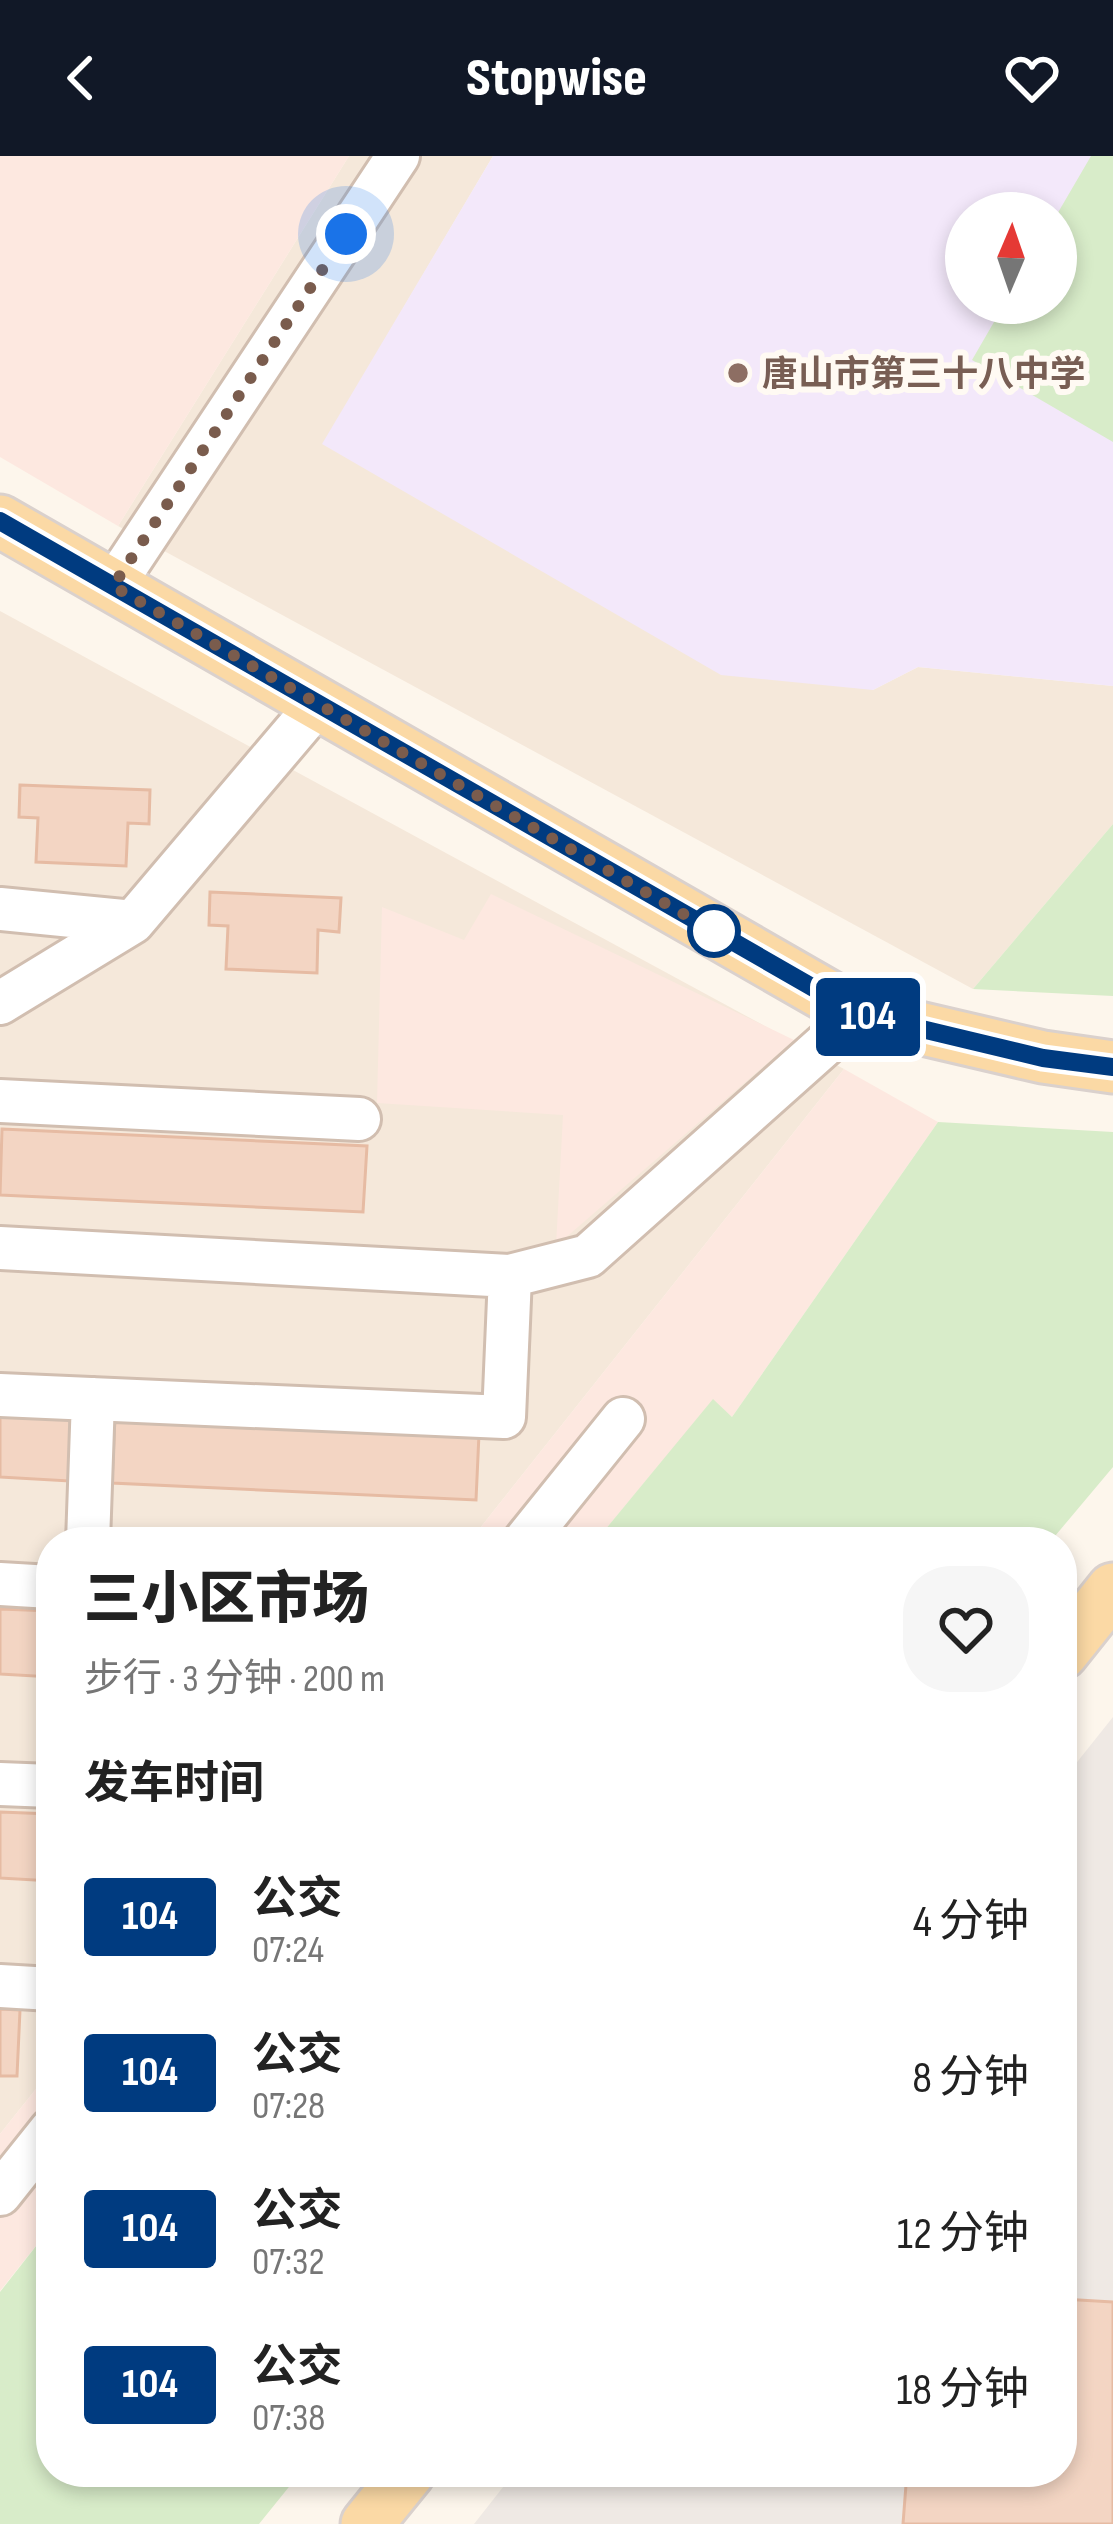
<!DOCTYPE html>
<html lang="zh">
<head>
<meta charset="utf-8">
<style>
	body { margin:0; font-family:"Sofia Sans Condensed","Noto Sans SC",sans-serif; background:#f6f6f6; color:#222; height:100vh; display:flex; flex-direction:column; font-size:45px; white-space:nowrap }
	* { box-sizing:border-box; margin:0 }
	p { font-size:39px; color:#767676 }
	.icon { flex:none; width:66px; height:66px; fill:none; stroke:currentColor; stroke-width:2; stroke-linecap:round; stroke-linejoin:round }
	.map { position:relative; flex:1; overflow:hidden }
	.panel { position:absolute; left:36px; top:1371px; width:1041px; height:960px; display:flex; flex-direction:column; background:#fff; border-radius:48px; box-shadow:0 6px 18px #0003 }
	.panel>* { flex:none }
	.badge { padding:0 24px; border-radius:9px; font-size:42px; line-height:78px }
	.needle { width:78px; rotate:2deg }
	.buttons { position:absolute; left:945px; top:36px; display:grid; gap:24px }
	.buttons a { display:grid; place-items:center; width:132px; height:132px; border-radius:50%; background:#fff; box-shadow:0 6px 18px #0003; font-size:60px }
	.you { position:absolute; width:60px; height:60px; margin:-30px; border:9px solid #fff; border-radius:50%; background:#1a73e8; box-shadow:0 0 0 18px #1a73e833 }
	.map>.badge { position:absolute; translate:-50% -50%; box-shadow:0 0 0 6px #fff }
	h2 { padding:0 48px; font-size:45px; line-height:108px }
	.round { display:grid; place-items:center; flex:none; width:126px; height:126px; border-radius:48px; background:#f6f6f6 }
	.overview { display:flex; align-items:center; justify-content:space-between; height:204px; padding:0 48px }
	h1 { font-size:57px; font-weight:800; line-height:90px }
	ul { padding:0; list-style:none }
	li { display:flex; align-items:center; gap:36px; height:156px; padding:0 48px }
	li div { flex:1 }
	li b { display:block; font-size:45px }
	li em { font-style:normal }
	li .badge { min-width:132px; font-weight:700; text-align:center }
	header { display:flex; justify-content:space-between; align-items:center; height:156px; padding:0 48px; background:#111827; color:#fff; font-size:54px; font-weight:800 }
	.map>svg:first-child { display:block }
	.residential { fill:#f5e8da }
	.commercial { fill:#fde8e0 }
	.industrial { fill:#efe9e4 }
	.education { fill:#f3e8fa; fill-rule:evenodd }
	.green { fill:#d8ecc9 }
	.building { fill:#f3d5c3; stroke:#e6bba3; stroke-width:3 }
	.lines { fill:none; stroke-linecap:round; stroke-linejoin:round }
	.minor-casing { stroke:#d1beb0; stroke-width:48 }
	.major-casing { stroke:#dad1cd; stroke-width:57 }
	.minor { stroke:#fff; stroke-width:42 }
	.major { stroke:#fbd9a5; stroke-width:51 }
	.line-casing { stroke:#fff; stroke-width:27 }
	.line { stroke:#003b80; stroke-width:18 }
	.walk { stroke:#7a5c4d; stroke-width:12; stroke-dasharray:0 21.6 }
	.education-dot { fill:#8d6e63; stroke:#fffaf3; stroke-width:4.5 }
	.stop-dot { fill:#fff; stroke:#003b80; stroke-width:6 }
	.labels { text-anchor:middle; stroke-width:12; stroke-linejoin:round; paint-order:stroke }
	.education-label { font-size:36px; font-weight:bold; fill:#785e54; stroke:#fffaf3; text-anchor:start }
</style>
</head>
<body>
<header><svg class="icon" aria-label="back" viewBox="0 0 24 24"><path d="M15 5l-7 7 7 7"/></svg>Stopwise<svg class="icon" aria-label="heart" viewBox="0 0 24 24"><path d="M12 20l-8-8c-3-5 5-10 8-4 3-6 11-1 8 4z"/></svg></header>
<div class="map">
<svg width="1113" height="2368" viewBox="0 0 1113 2368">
	<rect width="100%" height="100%" fill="#fdf6ec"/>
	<!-- residential -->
	<path class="residential" d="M349,0H493L323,288L873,534L918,511L1113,530V668L973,833L118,370Z
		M0,455L844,913L469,1386H51V1914L0,1978Z"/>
	<!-- commercial -->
	<path class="commercial" d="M0,0H349L118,370L0,301Z
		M491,738L794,884L556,1090L563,959L377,947L382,751L464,784Z
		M844,913L938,966L732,1261L713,1244L595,1386H469Z
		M51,1914V2071L0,2135V1978Z"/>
	<!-- industrial -->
	<path class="industrial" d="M1113,1561V2368H474L515,2316H1062V1625Z"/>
	<!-- education -->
	<path class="education" d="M493,0H1113V530L918,511L873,534L721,519L322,288ZM966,57H1056V147H966Z"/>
	<!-- green -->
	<path class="green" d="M1091,0H1113V286L972,204L1005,147H1056V60Z
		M1113,668V840L973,833Z
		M938,966L1113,976V1311L1050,1386H595L713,1243L732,1261Z
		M51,2071V2316H301L259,2368H0V2136Z"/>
	<!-- building -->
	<path class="building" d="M20,629L150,634L149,668L128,667L126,710L36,706L38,662L19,661Z
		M210,736L341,742L339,776L318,774L317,817L226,813L228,770L209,769Z
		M2,973L367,990L363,1056L0,1039Z
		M0,1255L72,1259L69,1325L0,1321Z
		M115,1261L479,1278L476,1344L112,1327Z
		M0,1453L51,1455V1521L0,1518Z
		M0,1656L51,1658V1725L0,1722Z
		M0,1853L20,1854L17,1920H0Z
		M1062,2143L1113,2146V2368H903L907,2316H1062Z"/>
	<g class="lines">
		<!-- minor casing -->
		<g class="minor-casing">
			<path id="minor" d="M113,430L398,0
				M0,753L133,766
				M0,847L133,766L318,548
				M0,945L359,963
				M0,1092L510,1120L588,1100L859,858
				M0,1239L504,1261L510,1120
				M88,1386L93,1243
				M524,1386L623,1263
				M0,1428L51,1431
				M0,1628L51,1630
				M0,1830L51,1833
				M0,2038L51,1974"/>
		</g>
		<!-- major casing -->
		<g class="major-casing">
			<path id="major" d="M0,365L859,858L1043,901L1113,911
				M1062,1497L1113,1433
				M367,2368L409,2316"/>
		</g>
		<!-- minor -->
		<use href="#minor" class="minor"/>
		<!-- major -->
		<use href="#major" class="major"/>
	</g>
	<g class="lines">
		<!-- line casing -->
		<g class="line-casing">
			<path id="line" d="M0,365L859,858L1043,902L1113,911"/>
		</g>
		<!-- line -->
		<use href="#line" class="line"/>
		<!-- walk -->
		<path class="walk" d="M346,78L113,430L734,787L714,775"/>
	</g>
	<!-- markers -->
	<circle class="education-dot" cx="738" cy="217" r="12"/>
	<circle class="stop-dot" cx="714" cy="775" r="24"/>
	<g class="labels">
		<!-- education labels -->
		<g class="education-label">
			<text x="762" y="230">唐山市第三十八中学</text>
		</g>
	</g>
</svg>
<div class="buttons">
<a><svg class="needle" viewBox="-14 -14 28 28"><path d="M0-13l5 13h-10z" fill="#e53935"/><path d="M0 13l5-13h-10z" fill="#767676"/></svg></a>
</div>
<div class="you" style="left:346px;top:78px"></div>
<b class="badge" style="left:868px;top:861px;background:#003b80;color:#fff">104</b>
<section class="panel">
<div class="overview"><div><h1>三小区市场</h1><p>步行 · 3 分钟 · 200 m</p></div><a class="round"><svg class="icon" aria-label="heart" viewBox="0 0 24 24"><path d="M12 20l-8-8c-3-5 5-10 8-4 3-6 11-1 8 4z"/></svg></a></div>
<h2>发车时间</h2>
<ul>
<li><span class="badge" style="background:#003b80;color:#fff">104</span><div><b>公交</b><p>07:24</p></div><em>4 分钟</em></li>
<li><span class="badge" style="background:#003b80;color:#fff">104</span><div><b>公交</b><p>07:28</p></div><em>8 分钟</em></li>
<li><span class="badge" style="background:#003b80;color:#fff">104</span><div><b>公交</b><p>07:32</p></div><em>12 分钟</em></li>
<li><span class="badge" style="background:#003b80;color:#fff">104</span><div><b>公交</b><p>07:38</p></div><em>18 分钟</em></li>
</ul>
</section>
</div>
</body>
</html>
